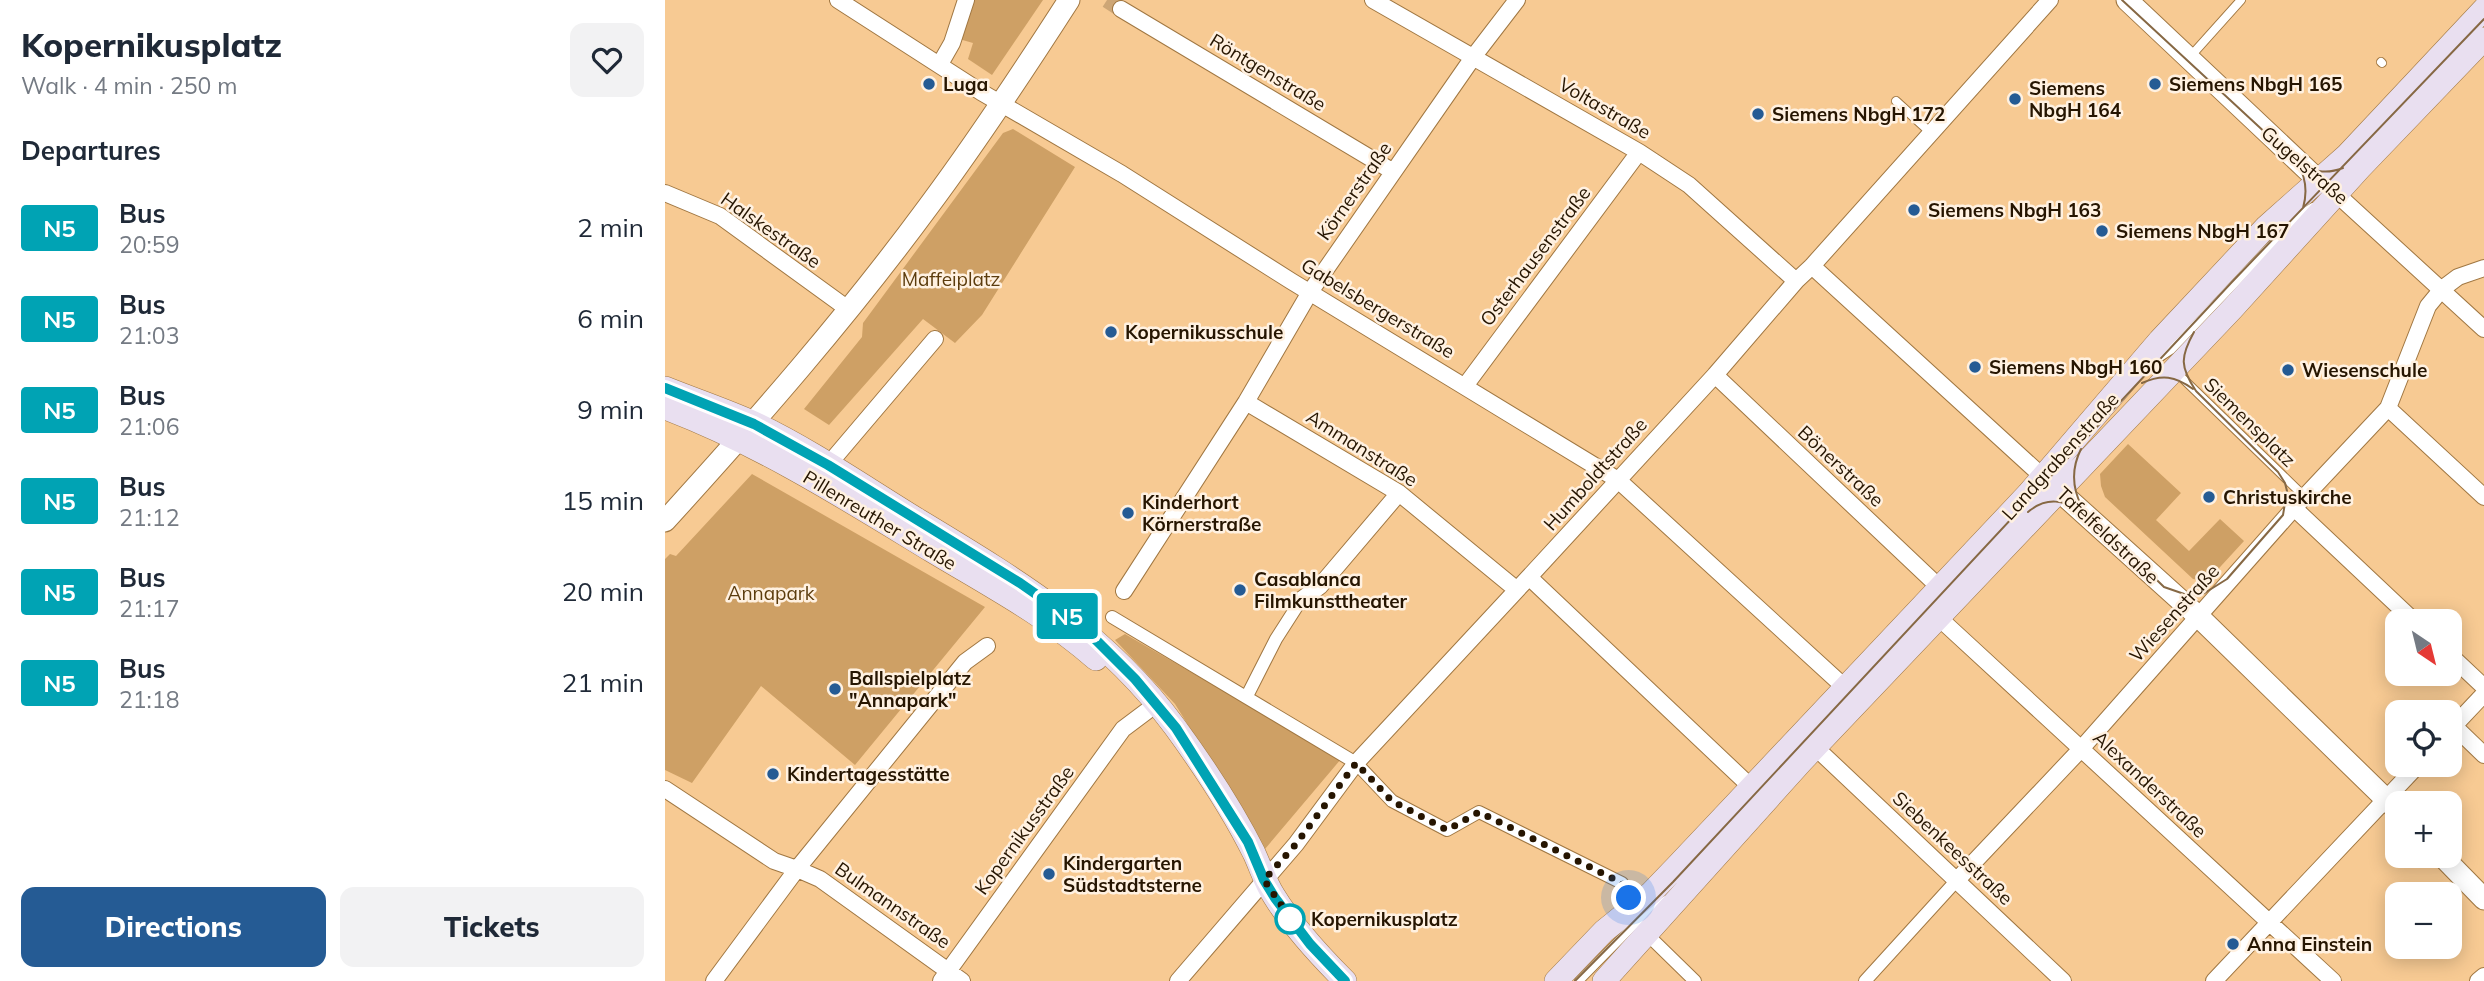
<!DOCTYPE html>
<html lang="en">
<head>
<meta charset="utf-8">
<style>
	body { margin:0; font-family:Mulish,sans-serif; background:#f2f2f3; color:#1f2937; height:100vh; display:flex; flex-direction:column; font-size:26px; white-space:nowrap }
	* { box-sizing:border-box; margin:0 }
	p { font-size:23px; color:#747a83 }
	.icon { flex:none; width:38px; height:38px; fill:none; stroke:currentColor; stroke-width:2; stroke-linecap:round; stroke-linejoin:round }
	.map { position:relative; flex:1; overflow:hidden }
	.drawer { display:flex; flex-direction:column; background:#fff; width:665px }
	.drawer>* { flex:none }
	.badge { padding:0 14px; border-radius:5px; font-size:24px; line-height:46px }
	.needle { width:46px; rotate:145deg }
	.fabs { position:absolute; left:1720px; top:609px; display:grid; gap:14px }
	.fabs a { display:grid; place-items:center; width:77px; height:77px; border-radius:14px; background:#fff; box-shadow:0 4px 18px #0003; font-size:35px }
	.you { position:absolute; width:35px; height:35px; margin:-18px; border:5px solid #fff; border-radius:50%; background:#1a73e8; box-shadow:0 0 0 10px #1a73e833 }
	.map>.badge { position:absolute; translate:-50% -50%; box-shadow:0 0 0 4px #fff }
	h2 { padding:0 21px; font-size:26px; line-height:63px }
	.round { display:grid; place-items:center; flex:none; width:74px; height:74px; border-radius:14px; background:#f2f2f3 }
	.summary { display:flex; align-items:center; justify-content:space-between; height:119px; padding:0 21px }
	h1 { font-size:33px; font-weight:800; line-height:52px }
	.cta { display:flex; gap:14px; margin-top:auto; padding:14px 21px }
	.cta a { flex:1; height:80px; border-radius:14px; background:#255b94; color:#fff; font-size:28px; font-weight:800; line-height:80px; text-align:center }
	.cta a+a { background:#f2f2f3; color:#1f2937 }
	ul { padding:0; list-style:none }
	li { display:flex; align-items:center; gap:21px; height:91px; padding:0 21px }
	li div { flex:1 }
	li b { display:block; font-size:26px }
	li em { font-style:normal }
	li .badge { min-width:77px; font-weight:700; text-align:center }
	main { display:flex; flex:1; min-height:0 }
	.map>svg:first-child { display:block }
	.green { fill:#cea065 }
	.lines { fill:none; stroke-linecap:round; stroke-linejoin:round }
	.minor-tunnel { stroke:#cda676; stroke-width:16; stroke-dasharray:16 8; stroke-linecap:butt }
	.service-casing { stroke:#a07742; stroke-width:10 }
	.pedestrian-casing { stroke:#a07742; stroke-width:14 }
	.minor-casing { stroke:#a07742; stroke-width:18 }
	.tertiary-casing { stroke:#a07742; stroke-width:23 }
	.secondary-casing { stroke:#a07742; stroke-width:24 }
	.service { stroke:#fff; stroke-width:8 }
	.pedestrian { stroke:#fff; stroke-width:12 }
	.minor { stroke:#fff; stroke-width:16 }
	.tertiary { stroke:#fff; stroke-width:21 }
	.secondary { stroke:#e9dff0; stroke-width:23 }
	.tram { stroke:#866844; stroke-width:2 }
	.line-casing { stroke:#fff; stroke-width:16 }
	.line { stroke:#00a3b4; stroke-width:10 }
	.walk { stroke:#261501; stroke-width:7; stroke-dasharray:0 12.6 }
	.poi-dot { fill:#255b94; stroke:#fff1e1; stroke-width:2.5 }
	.stop-dot { fill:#fff; stroke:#00a3b4; stroke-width:3.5 }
	.labels { text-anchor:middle; stroke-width:5; stroke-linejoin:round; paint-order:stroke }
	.street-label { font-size:19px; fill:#261501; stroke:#fff1e1 }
	.poi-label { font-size:19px; font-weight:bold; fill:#261501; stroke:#fff1e1; text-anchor:start }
	.park-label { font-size:19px; fill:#5c3c0d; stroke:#fff1e1 }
	.stop-label { font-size:19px; font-weight:bold; fill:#261501; stroke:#fff1e1; text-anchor:start }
</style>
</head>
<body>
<main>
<section class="drawer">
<div class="summary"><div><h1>Kopernikusplatz</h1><p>Walk · 4 min · 250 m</p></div><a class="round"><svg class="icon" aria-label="heart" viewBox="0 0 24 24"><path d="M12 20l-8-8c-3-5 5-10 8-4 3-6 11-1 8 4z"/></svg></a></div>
<h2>Departures</h2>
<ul>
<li><span class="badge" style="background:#00a3b4;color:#fff">N5</span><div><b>Bus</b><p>20:59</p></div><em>2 min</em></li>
<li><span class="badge" style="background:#00a3b4;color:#fff">N5</span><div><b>Bus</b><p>21:03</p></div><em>6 min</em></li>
<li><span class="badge" style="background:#00a3b4;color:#fff">N5</span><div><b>Bus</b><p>21:06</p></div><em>9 min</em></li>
<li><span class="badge" style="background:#00a3b4;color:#fff">N5</span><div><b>Bus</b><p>21:12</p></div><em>15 min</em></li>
<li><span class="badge" style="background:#00a3b4;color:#fff">N5</span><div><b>Bus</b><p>21:17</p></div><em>20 min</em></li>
<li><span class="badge" style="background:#00a3b4;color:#fff">N5</span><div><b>Bus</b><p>21:18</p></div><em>21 min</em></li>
</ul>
<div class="cta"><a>Directions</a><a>Tickets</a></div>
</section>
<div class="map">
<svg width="1819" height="981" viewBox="0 0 1819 981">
	<rect width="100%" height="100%" fill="#f7ca93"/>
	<!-- green -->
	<path class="green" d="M306,0H378L327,75L303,59L308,43L294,39Z
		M348,129L410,167L317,315L290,343L258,319L164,425L139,409L197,337L198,323L338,133Z
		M1463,444L1516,493L1491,520L1524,551L1555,519L1579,541L1545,578L1539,581L1528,579L1440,497L1436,486L1435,474Z
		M87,474L320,607L190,765L96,686L27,783L0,770V559L5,554L11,556Z
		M460,634L676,759L600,849L510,704L450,640Z"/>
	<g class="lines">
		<!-- minor-tunnel -->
		<path class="minor-tunnel" d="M442,0L456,9"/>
		<!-- service casing -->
		<g class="service-casing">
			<path id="service" d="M1524,58L1576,0
				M1716,62L1717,63
				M1231,101L1266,133
				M1486,363L1506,350L1635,215L1648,207
				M1511,372L1640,497
				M914,981L983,911L1001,900"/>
		</g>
		<!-- pedestrian casing -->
		<g class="pedestrian-casing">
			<path id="pedestrian" d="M447,617L691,763L727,801L782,830L814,812L957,883L964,898L972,905
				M582,696L611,639L636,600
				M984,932L989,941L1030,981
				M1200,981L1292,880"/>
		</g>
		<!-- minor casing -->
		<g class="minor-casing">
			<path id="minor" d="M173,0L316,92L457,174L626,281L953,480L1187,694
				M708,0L974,152L1024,185L1131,281
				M456,9L727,171
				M275,64L287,43L301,0
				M1665,188L1819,329
				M0,193L55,216L183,309
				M1147,266L1378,477
				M1050,375L1274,587
				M800,386L974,152
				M581,402L734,493L852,590
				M1723,408L1819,497
				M163,465L270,339
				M1629,508L1749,621
				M864,577L1086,787
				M459,591L581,402L645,292L809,56L852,0
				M636,600L655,586L734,493
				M1273,617L1668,981
				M1785,655L1819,687
				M1789,726L1819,755
				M1785,730L1819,694
				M1150,747L1398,981
				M0,789L109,861L132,869L300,662L322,646
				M1292,880L1416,749L1629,508L1723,408L1763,306L1777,289L1793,277L1819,268
				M49,981L132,869L155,879L297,981
				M276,981L458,729L482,711
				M513,981L631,844L691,763L864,577L1050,375L1131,281L1147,266L1385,0
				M1549,981L1753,765
				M1813,981L1819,976"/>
		</g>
		<!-- tertiary casing -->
		<g class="tertiary-casing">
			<path id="tertiary" d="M1462,0L1654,181
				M1382,480L1534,617L1732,810
				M0,521C92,420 182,317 263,207C313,140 359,70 404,0
				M1777,856L1819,899"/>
		</g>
		<!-- secondary casing -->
		<g class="secondary-casing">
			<path id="secondary" d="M0,388C30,400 60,410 89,423C146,450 199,487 253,520C352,580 440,632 510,727C537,764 569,813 589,853C596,868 600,882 609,896C628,927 654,955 680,981
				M0,408C95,444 180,498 267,551C322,584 382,616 431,659
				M891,981L939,931L986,893L1012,866L1363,494L1495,340L1601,227L1682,155L1819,9
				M939,981L1137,761L1568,308L1695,168L1819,39"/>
		</g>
		<!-- service -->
		<use href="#service" class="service"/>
		<!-- pedestrian -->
		<use href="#pedestrian" class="pedestrian"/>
		<!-- minor -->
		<use href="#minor" class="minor"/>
		<!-- tertiary -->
		<use href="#tertiary" class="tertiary"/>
		<!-- secondary -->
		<use href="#secondary" class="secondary"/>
		<!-- tram -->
		<path class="tram" d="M1457,0L1632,162C1647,171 1660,175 1678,168
			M1632,162C1641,177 1643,191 1638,208
			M1477,383C1497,374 1510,376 1528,389
			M1416,449C1406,469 1407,488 1417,507L1499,587L1525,596L1538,594L1562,579L1618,515L1622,491L1620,483L1613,472L1531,391C1515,367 1515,357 1529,332
			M1363,512C1382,496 1399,500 1420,513
			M910,981L1008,882L1566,283L1819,19"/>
	</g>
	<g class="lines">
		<!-- line casing -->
		<g class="line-casing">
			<path id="line" d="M0,388L89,424L163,465L355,583L398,613L430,639L470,679L511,728L583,842L599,880L610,898L645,944L680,981"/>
		</g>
		<!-- line -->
		<use href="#line" class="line"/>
		<!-- walk -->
		<path class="walk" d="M625,919L628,922L599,880L631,844L691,763L727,801L782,830L814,812L957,883L964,898"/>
	</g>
	<!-- markers -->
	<g class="poi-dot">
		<circle cx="264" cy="84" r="7"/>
		<circle cx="1490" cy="84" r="7"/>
		<circle cx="1350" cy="99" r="7"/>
		<circle cx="1093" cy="114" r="7"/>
		<circle cx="1249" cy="210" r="7"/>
		<circle cx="1437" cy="231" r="7"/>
		<circle cx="446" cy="332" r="7"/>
		<circle cx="1310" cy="367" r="7"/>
		<circle cx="1623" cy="370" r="7"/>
		<circle cx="1544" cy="497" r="7"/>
		<circle cx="463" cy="513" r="7"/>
		<circle cx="575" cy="590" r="7"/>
		<circle cx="170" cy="689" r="7"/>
		<circle cx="108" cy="774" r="7"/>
		<circle cx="384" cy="874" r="7"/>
		<circle cx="1568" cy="944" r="7"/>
	</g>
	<circle class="stop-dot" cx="625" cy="919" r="14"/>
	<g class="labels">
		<!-- street labels -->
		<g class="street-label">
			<text transform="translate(603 72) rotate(31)" y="7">Röntgenstraße</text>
			<text transform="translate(940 108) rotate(30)" y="7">Voltastraße</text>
			<text transform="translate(1640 165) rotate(41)" y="7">Gugelstraße</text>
			<text transform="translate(689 191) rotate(-55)" y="7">Körnerstraße</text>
			<text transform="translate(106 230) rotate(35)" y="7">Halskestraße</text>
			<text transform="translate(870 256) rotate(-53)" y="7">Osterhausenstraße</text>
			<text transform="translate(713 308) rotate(31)" y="7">Gabelsbergerstraße</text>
			<text transform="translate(1585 422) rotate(44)" y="7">Siemensplatz</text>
			<text transform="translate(697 448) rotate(32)" y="7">Ammanstraße</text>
			<text transform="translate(1395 456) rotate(-48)" y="7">Landgrabenstraße</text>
			<text transform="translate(1176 466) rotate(43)" y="7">Bönerstraße</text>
			<text transform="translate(930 474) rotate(-48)" y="7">Humboldtstraße</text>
			<text transform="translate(215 520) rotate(31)" y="7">Pillenreuther Straße</text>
			<text transform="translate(1443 535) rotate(43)" y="7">Tafelfeldstraße</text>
			<text transform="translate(1509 613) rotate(-48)" y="7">Wiesenstraße</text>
			<text transform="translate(1485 784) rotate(43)" y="7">Alexanderstraße</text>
			<text transform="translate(359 830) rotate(-54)" y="7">Kopernikusstraße</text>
			<text transform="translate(1288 848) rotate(43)" y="7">Siebenkeesstraße</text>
			<text transform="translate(228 905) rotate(35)" y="7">Bulmannstraße</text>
		</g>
		<!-- poi labels -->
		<g class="poi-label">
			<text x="278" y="91">Luga</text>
			<text x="1504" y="91">Siemens NbgH 165</text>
			<text x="1364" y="95">Siemens<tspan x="1364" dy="22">NbgH 164</tspan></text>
			<text x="1107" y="121">Siemens NbgH 172</text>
			<text x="1263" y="217">Siemens NbgH 163</text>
			<text x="1451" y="238">Siemens NbgH 167</text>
			<text x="460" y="339">Kopernikusschule</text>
			<text x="1324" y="374">Siemens NbgH 160</text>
			<text x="1637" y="377">Wiesenschule</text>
			<text x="1558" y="504">Christuskirche</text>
			<text x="477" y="509">Kinderhort<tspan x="477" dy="22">Körnerstraße</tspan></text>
			<text x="589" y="586">Casablanca<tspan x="589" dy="22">Filmkunsttheater</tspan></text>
			<text x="184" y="685">Ballspielplatz<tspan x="184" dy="22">"Annapark"</tspan></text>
			<text x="122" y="781">Kindertagesstätte</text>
			<text x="398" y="870">Kindergarten<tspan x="398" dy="22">Südstadtsterne</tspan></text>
			<text x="1582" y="951">Anna Einstein</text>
		</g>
		<!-- park labels -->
		<g class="park-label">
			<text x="286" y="286">Maffeiplatz</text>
			<text x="106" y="600">Annapark</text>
		</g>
		<!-- stop labels -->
		<g class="stop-label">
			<text x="646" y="926">Kopernikusplatz</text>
		</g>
	</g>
</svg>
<div class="fabs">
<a><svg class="needle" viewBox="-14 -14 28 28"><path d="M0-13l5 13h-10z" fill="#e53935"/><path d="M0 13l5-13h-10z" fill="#747a83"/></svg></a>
<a><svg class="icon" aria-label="locate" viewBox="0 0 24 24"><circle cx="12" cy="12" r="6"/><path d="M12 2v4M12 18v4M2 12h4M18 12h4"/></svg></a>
<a>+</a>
<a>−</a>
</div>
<div class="you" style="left:964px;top:898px"></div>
<b class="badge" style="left:402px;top:616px;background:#00a3b4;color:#fff">N5</b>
</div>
</main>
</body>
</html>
